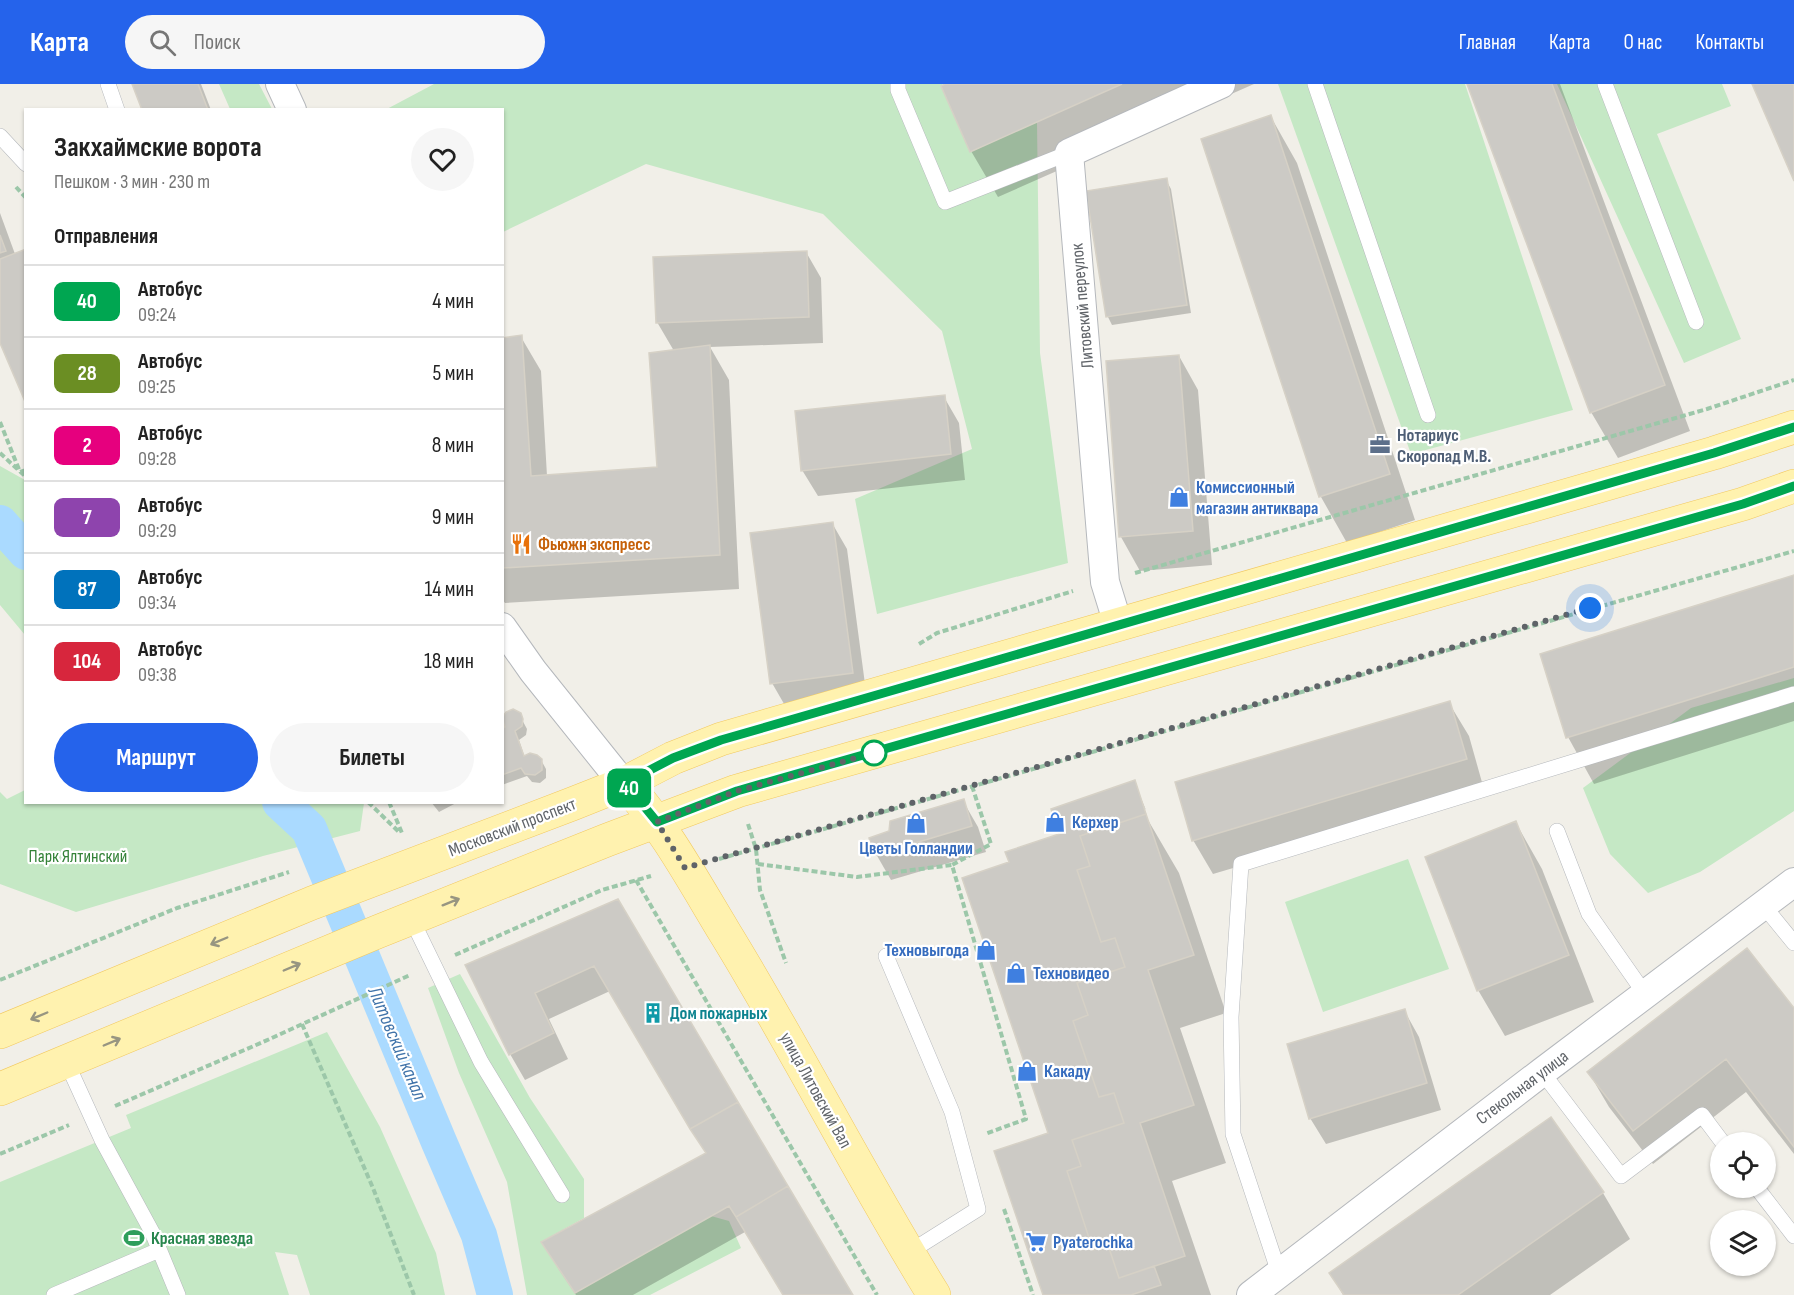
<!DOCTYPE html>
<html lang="ru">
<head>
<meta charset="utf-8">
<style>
	body { margin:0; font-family:"Sofia Sans Condensed",sans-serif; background:#f6f6f6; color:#222; height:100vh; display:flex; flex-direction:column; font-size:22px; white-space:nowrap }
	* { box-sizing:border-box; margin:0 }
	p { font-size:20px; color:#767676 }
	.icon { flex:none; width:33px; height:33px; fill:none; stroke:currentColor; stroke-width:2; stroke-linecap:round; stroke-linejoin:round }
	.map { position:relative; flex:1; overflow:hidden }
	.drawer { position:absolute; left:24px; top:24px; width:480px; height:696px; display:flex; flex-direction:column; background:#fff; border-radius:0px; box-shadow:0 2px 4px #0004 }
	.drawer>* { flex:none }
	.badge { padding:0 12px; border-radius:9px; font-size:21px; line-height:39px }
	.controls { position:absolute; left:1710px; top:1048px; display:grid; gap:12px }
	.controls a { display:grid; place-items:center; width:66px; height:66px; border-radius:50%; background:#fff; box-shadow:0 2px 4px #0004; font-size:30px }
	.you { position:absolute; width:30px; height:30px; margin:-15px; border:4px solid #fff; border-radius:50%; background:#1a73e8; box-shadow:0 0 0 9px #1a73e833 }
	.map>.badge { position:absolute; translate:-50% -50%; box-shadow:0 0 0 3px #fff }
	h2 { padding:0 30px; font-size:22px; line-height:54px }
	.round { display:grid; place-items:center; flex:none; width:63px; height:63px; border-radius:32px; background:#f6f6f6 }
	.headline { display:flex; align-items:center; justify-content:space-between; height:102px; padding:0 30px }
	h1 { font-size:28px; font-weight:700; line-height:45px }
	.action { display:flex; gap:12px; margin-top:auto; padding:12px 30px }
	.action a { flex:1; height:69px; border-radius:36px; background:#2563eb; color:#fff; font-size:24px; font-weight:700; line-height:69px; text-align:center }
	.action a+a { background:#f6f6f6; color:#222 }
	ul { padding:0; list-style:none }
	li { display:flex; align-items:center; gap:18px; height:72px; padding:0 30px; border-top:2px solid #e0e0e0 }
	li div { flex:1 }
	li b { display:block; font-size:22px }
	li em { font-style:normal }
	li .badge { min-width:66px; font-weight:700; text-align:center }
	header { display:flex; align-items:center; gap:36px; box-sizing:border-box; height:84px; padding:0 30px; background:#2563eb; color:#fff }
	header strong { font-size:28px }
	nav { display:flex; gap:33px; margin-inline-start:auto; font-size:21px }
	.search { width:420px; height:54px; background:#f6f6f6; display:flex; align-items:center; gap:15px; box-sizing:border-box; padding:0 21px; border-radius:33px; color:#767676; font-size:22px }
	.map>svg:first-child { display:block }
	.green { fill:#c5e8c5 }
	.shadow { fill:#0003 }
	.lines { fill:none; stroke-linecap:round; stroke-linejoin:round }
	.canal { stroke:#aadaff; stroke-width:36 }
	.building { fill:#cccac5; stroke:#d6d1c6; stroke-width:1.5 }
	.service-casing { stroke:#b5b8bc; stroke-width:16 }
	.minor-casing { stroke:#b5b8bc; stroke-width:30 }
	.primary-casing { stroke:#f2c960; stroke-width:34 }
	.path { stroke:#9cc7a9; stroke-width:4; stroke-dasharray:6 3; stroke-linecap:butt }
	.service { stroke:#fff; stroke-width:15 }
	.minor { stroke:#fff; stroke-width:28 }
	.primary { stroke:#fff2af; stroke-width:33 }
	.oneway { stroke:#979581 }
	.line-casing { stroke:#fff; stroke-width:14 }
	.line { stroke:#00a651; stroke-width:9 }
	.walk { stroke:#5f6368; stroke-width:6; stroke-dasharray:0 10.8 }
	.stop-dot { fill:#fff; stroke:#00a651; stroke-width:3 }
	.labels { text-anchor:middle; stroke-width:4.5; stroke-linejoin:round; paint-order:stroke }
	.street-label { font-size:18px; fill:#5f6368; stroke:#fff }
	.service-label { font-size:18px; font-weight:bold; fill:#4e5e75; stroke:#fff; text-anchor:start }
	.shop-label { font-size:18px; font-weight:bold; fill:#366cbe; stroke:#fff; text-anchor:start }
	.food-label { font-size:18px; font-weight:bold; fill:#c56008; stroke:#fff; text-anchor:start }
	.park-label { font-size:18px; fill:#348238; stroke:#fff }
	.culture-label { font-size:18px; font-weight:bold; fill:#0d838f; stroke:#fff; text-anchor:start }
	.leisure-label { font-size:18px; font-weight:bold; fill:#27864d; stroke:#fff; text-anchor:start }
	.water-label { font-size:20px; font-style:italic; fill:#4174aa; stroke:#fff }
</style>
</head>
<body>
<header>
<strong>Карта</strong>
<div class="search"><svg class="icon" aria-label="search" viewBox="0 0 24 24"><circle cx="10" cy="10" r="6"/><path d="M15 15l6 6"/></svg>Поиск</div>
<nav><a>Главная</a><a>Карта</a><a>О нас</a><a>Контакты</a></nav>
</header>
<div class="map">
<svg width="1794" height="1211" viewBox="0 0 1794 1211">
	<rect width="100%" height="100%" fill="#f1efe8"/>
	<!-- green -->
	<path class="green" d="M219,0H259L272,25H230Z
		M434,0H943L941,2L970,68L1037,38L1040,269L1068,479L877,530L855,415L972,365L942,247L823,130L646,80L503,148L502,26H385Z
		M1278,0H1465L1573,326L1411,370Z
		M1557,0H1722L1731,22L1657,50L1741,255L1684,279Z
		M0,382L25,396V551L0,521Z
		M1794,594V727L1700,788L1648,809L1610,770L1583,704L1691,624Z
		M25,706L26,718L364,719L360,747L263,772L76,828L0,800V708L7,715Z
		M1408,775L1449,885L1323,928L1285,818Z
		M460,890L530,1014L584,1095V1134L541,1158L575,1209L711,1132L729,1137L741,1164L650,1211H527L507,1098L459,989L428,904Z
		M327,948L380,1043L436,1169L445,1211H310L297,1171L275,1168L289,1211H0V1098L131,1044L126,1031Z"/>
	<!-- shadow -->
	<path class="shadow" d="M134,0H201L211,26H144Z
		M949,0H1254L998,113L971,67Z
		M1468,0H1560L1690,347L1618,374L1591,328Z
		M1271,33L1297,79L1415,436L1347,459L1321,413L1203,56Z
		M1166,96L1171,105L1191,229L1112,241L1108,233L1088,109Z
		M0,129L15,170L0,255Z
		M806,168L821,194L823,259L710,263L729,296L739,505L505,519L502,515V255L521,253L541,287L547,392L658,385L674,267L657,238Z
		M1179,272L1198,306L1212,481L1140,487L1121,453Z
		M944,313L959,339L965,396L818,412L802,386Z
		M832,439L847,465L867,615L787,625L772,599Z
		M1794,492V637L1594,700L1568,653Z
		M1449,619L1469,652L1485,709L1213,790L1193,756Z
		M519,630L527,645L526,651L519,656L525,674L541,676L546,685V694L540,699L532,698L527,692L502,701V646Z
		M1134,698L1146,726L1144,723L1141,724L1179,789L1226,929L1180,944L1226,1079L1172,1097L1211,1211H1044L1050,1050L1011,779L1061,751Z
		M963,717L978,743L986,768L891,796L876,770Z
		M431,718H458L439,728Z
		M1516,739L1542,785L1594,918L1505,952L1478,906Z
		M617,817L851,1211H783L745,1148L633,1211H576L558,1184L543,1158L708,1070L610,907L549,935L568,975L525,996L510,970L467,881Z
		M1404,926L1419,953L1441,1026L1326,1060L1310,1034Z
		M1794,927V1070L1746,1008L1653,1080L1609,1023L1589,989Z
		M1551,1035L1603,1109L1630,1155L1550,1211H1343L1331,1190Z"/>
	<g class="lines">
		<!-- canal -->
		<path class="canal" d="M0,439L26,468
			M280,718L309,745L439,1058L479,1151L495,1211"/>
	</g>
	<!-- building -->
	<path class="building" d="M132,0H198L208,26H142Z
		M945,0H1122L970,68L941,2Z
		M1467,0H1552L1665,301L1590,329Z
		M1752,0H1794V97Z
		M1271,31L1390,390L1319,413L1201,55Z
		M1167,94L1187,221L1106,233L1086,107Z
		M0,151L6,167L0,169Z
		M26,165V320L0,259V175Z
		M807,167L809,233L656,239L653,173Z
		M522,251L531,392L657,383L649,269L710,261L720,471L502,484V254Z
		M1179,271L1193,447L1119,453L1106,277Z
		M945,311L951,370L801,387L795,327Z
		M833,438L853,589L770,600L750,449Z
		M1794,491V583L1566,654L1540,570Z
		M1450,617L1467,675L1192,757L1175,698Z
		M513,625L521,629L523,635L522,642L515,647L524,672L530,669L537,671L542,675V686L535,691L525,690L521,684L502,691V645L505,643L502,634L506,628Z
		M1135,696L1146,730L1080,752L1090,782L1077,786L1101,858L1115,854L1125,883L1077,899L1088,931L1073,937L1099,1013L1114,1009L1124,1039L1072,1056L1081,1082L1067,1087L1093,1166L1108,1161L1119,1194L1154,1182L1161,1201L1131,1211H1043L994,1067L1048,1049L962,794L1009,778L1005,768L1059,750L1051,725Z
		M964,715L972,742L875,771L869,754L889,747L890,737Z
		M1146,730L1194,871L1148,886L1194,1021L1140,1039L1185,1172L1119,1194L1108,1161L1093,1166L1067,1087L1081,1082L1072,1056L1124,1039L1114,1009L1099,1013L1073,937L1088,931L1077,899L1125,883L1115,854L1101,858L1077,786L1090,782L1080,752Z
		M1516,737L1569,871L1477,907L1425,773Z
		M618,815L738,1018L690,1045L594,882L535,909L554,949L509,971L465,881Z
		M1747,864L1794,924V1063L1726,975L1633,1047L1587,988Z
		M1405,925L1427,999L1309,1035L1287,960Z
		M738,1018L788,1102L736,1133L729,1122L575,1209L541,1158L706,1069L690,1045Z
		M1551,1033L1604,1108L1458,1211H1344L1329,1189Z
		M788,1102L810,1139L853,1211H783L736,1133Z"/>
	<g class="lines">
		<!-- service casing -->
		<g class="service-casing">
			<path id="service" d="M108,0L117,26
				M898,0V6L945,118L1069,69
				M1315,0L1428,331
				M1605,0L1696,238
				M0,52L26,80
				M1557,747L1589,830L1645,910
				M1763,821L1794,859
				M411,834L481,978L562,1111
				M886,872L952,1028L978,1125L908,1169
				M66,977L102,1056L152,1148L178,1211
				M1542,988L1621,1092L1702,1031L1723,1059
				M1757,1104L1794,1152
				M1279,1189L1233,1050L1231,933L1241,780L1794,610
				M54,1211L159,1166"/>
		</g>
		<!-- minor casing -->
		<g class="minor-casing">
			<path id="minor" d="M280,0L292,26
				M1118,540L1105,498L1069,69L1221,0
				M502,543L533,587L614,688L625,699
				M1251,1211L1542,988L1794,798"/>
		</g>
		<!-- primary casing -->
		<g class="primary-casing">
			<path id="primary" d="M625,699C665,744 694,798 725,849C798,968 861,1093 934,1211
				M0,948L312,819L572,720L625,699L673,674L721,655L1714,369L1794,343
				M0,1005L377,848L607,756L737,707L1743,420L1794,402"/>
		</g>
		<!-- path -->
		<path class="path" d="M16,103L26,114
			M0,338L20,388L26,386
			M0,369L26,393
			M1135,489L1707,325L1794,296
			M919,560L937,549L1073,507
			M972,702L991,760L952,781L1026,1035L985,1050
			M368,718L399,748
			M389,718L402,749
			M748,740L756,765L760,806L786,879
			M719,775L1794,467
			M758,780L857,793L952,781
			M636,796L877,1211
			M455,871L602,806L651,792
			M0,896L177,824L289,788
			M302,940L373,1104L414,1211
			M115,1022L263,958L410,891
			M0,1070L69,1041
			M1004,1125L1033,1211"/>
		<!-- service -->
		<use href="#service" class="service"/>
		<!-- minor -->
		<use href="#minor" class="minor"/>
		<!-- primary -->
		<use href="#primary" class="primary"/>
	</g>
	<!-- one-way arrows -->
	<defs><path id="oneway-shaft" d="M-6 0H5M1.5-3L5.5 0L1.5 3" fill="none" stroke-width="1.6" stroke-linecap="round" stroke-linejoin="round" transform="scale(1.5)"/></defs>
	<g class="oneway">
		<use href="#oneway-shaft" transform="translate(451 818) rotate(-22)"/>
		<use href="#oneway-shaft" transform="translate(219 857) rotate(157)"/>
		<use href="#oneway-shaft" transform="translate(292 883) rotate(-23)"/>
		<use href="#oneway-shaft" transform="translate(39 932) rotate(157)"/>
		<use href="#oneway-shaft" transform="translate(112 958) rotate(-23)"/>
	</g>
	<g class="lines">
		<!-- line casing -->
		<g class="line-casing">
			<path id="line" d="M1794,343L1714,369L721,656L673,674L625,699L657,738L737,707L1743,420L1794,402"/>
		</g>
		<!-- line -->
		<use href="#line" class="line"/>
		<!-- walk -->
		<path class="walk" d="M874,669L737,707L657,738L685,784L1590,524"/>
	</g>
	<!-- icons -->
	<defs>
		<g id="office-bare" transform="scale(1.62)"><path d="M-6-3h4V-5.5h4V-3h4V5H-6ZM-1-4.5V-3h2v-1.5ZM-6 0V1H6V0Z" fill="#5c6f8a" stroke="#fff" stroke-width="2.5" paint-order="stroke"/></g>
		<g id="shop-bare" transform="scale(1.62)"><path d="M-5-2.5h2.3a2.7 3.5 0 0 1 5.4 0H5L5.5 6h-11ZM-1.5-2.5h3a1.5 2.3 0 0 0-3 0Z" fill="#3f7fe0" stroke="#fff" stroke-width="2.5" paint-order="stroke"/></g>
		<g id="restaurant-bare" transform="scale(1.62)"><path d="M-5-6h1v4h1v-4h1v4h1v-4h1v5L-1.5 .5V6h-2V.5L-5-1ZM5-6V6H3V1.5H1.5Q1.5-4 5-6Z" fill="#e8710a" stroke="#fff" stroke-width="2.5" paint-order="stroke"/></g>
		<g id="building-bare" transform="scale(1.62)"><path d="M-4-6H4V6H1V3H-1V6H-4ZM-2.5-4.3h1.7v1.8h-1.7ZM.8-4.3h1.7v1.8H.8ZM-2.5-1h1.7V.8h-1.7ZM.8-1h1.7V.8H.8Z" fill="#0f9aa8" stroke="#fff" stroke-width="2.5" paint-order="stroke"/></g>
		<g id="stadium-bare" transform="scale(1.62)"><path d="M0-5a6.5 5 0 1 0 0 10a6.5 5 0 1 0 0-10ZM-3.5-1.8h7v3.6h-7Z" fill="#2e9e5b" stroke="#fff" stroke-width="2.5" paint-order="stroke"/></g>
		<g id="supermarket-bare" transform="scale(1.62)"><path d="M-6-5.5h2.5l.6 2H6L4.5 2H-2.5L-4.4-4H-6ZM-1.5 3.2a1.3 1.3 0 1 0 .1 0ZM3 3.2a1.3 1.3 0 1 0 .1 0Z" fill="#3f7fe0" stroke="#fff" stroke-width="2.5" paint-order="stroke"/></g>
	</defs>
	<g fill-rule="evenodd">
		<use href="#office-bare" x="1380" y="361"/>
		<use href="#shop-bare" x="1179" y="413"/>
		<use href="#restaurant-bare" x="521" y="460"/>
		<use href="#shop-bare" x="1055" y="738"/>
		<use href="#shop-bare" x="916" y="739"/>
		<use href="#shop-bare" x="986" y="866"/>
		<use href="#shop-bare" x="1016" y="889"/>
		<use href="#building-bare" x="653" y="929"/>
		<use href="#shop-bare" x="1027" y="987"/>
		<use href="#stadium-bare" x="134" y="1154"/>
		<use href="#supermarket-bare" x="1036" y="1158"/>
	</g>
	<!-- markers -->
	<circle class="stop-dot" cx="874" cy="669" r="12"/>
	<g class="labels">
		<!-- street labels -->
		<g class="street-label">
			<text transform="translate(1082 222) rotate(-95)" y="6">Литовский переулок</text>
			<text transform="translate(512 743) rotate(-21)" y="6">Московский проспект</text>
			<text transform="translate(1522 1003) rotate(-37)" y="6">Стекольная улица</text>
			<text transform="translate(816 1006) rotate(61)" y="6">улица Литовский Вал</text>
		</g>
		<!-- service labels -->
		<g class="service-label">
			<text x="1397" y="357">Нотариус<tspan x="1397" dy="21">Скоропад М.В.</tspan></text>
		</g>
		<!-- shop labels -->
		<g class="shop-label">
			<text x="1196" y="409">Комиссионный<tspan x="1196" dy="21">магазин антиквара</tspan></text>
			<text x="1072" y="744">Керхер</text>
			<text x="916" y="770" text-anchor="middle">Цветы Голландии</text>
			<text x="969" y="872" text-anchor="end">Техновыгода</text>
			<text x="1033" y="895">Техновидео</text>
			<text x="1044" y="993">Какаду</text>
			<text x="1053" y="1164">Pyaterochka</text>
		</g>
		<!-- food labels -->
		<g class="food-label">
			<text x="538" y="466">Фьюжн экспресс</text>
		</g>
		<!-- park labels -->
		<g class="park-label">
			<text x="78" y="778">Парк Ялтинский</text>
		</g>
		<!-- culture labels -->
		<g class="culture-label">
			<text x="670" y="935">Дом пожарных</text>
		</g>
		<!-- leisure labels -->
		<g class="leisure-label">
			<text x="151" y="1160">Красная звезда</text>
		</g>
		<!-- water labels -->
		<g class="water-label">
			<text transform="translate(398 959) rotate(67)" y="7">Литовский канал</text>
		</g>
	</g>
</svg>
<div class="controls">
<a><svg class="icon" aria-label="locate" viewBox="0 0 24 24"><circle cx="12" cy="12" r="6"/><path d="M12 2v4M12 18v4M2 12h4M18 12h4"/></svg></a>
<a><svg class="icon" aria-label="layers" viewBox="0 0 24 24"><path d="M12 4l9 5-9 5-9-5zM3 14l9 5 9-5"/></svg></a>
</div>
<div class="you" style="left:1590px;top:524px"></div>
<b class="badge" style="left:629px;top:704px;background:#00a651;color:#fff">40</b>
<section class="drawer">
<div class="headline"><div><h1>Закхаймские ворота</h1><p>Пешком · 3 мин · 230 m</p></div><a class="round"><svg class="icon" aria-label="heart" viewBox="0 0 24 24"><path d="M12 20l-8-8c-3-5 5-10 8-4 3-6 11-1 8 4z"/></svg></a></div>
<h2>Отправления</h2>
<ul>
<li><span class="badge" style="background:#00a651;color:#fff">40</span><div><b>Автобус</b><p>09:24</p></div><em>4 мин</em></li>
<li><span class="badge" style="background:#6b8e23;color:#fff">28</span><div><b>Автобус</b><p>09:25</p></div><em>5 мин</em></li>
<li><span class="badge" style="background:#e6007e;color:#fff">2</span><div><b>Автобус</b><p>09:28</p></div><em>8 мин</em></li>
<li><span class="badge" style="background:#8e44ad;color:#fff">7</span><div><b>Автобус</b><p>09:29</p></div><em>9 мин</em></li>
<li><span class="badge" style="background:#0072bc;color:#fff">87</span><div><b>Автобус</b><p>09:34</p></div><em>14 мин</em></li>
<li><span class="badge" style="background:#d7263d;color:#fff">104</span><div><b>Автобус</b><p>09:38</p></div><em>18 мин</em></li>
</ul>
<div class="action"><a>Маршрут</a><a>Билеты</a></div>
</section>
</div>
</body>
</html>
